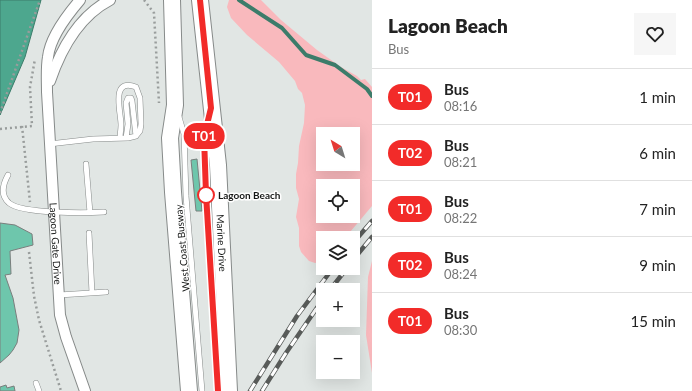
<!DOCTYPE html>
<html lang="en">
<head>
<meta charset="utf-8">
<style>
	body { margin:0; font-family:Lato,sans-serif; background:#f6f6f6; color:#222; height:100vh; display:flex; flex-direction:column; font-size:15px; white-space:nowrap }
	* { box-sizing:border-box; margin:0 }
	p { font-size:13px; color:#767676 }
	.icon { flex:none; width:22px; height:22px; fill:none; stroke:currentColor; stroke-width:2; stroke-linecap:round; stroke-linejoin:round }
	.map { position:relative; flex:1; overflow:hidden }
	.details { display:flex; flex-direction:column; background:#fff; width:320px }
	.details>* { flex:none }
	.badge { padding:0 8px; border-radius:13px; font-size:14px; line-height:26px }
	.needle { width:26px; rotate:322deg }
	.tools { position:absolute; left:316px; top:127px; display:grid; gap:8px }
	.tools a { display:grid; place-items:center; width:44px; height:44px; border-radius:0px; background:#fff; box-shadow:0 4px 16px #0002; font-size:20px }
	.map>.badge { position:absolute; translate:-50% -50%; box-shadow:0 0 0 2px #fff }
	.round { display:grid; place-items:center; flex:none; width:42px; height:42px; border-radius:0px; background:#f6f6f6 }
	.summary { display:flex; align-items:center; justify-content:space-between; height:68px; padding:0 16px }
	h1 { font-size:19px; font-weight:800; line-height:30px }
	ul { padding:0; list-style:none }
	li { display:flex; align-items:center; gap:12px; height:56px; padding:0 16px; border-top:1px solid #e0e0e0 }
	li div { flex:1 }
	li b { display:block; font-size:15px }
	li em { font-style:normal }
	li .badge { min-width:44px; font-weight:700; text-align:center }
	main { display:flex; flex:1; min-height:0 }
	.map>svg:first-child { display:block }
	.green { fill:#f9b9bd; fill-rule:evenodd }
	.water { fill:#4da78e; stroke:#3c7c6a }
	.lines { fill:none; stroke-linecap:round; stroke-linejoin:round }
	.stream { stroke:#3c7c6a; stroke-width:4 }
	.building { fill:#6ec6ac; stroke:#7a7e7d }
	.lane-casing { stroke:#868a89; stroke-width:6 }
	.street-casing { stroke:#868a89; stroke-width:12 }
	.primary-casing { stroke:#868a89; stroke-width:18 }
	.path { stroke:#999d9c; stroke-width:2.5; stroke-dasharray:2 3; stroke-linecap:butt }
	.lane { stroke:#fff; stroke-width:5 }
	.street { stroke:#fff; stroke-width:10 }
	.primary { stroke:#fff; stroke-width:16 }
	.rail-casing { stroke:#585b59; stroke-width:4.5 }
	.rail { stroke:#fff; stroke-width:3; stroke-dasharray:9; stroke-linecap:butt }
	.line-casing { stroke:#fff; stroke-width:9 }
	.line { stroke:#f22b29; stroke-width:6 }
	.stop-dot { fill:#fff; stroke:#f22b29; stroke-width:2 }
	.labels { text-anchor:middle; stroke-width:3; stroke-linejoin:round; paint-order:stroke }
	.stop-label { font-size:10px; font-weight:bold; fill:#161817; stroke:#fff; text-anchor:start }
	.street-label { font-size:10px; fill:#161817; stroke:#fff }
</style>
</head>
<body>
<main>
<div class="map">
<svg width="372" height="391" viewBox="0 0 372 391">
	<rect width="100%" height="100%" fill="#e1e6e4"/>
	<!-- green -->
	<path class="green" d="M229,0H261L281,20L317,50L341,67L357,76L361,80L365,79L372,87V206L345,238H323V261L315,263L309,261L301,252L299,246V228L296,217L299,199L296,188V174L298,163L299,146L304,123L305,105L302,93L298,89L295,81L279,62L247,35L231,18L227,7ZM323,134H353V164H323ZM323,186H353V216H323Z
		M372,261V373L366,335L368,277Z"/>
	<!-- water -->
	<path class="water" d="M0,0H41L25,57L0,115Z"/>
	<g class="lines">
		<!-- stream -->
		<path class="stream" d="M239,0L282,28L306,55L335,65L367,89L372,96"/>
	</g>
	<!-- building -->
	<path class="building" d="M197,159L202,211H196L191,160Z
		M0,223L15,225L32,234L33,245L10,251L11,274L5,275L13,298L19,330L17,343L13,350L9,355L0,363Z
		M6,385L7,388L14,386L15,391H0V387Z"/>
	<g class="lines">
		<!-- lane casing -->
		<g class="lane-casing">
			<path id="lane" d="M179,117L184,134L186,196L202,391
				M208,122L204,137L206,194L218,391
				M126,138L128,124L126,103L128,98H131L132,101L136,136
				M49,144L93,139L128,138L136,136L140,131L141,124L140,98L136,87C110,77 121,112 121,125C121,130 120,134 120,138
				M86,164L90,213
				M8,175C3,184 0,195 9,203C22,214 87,213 104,212
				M89,233L92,293
				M59,295L106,292
				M36,383L39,391"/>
		</g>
		<!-- street casing -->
		<g class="street-casing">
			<g id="street">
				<path id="s1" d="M80,0C68,14 50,38 48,57C46,68 47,81 47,92L60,315L66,337L85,391"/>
				<path d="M50,81C61,49 79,16 110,0"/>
			</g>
		</g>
		<!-- primary casing -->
		<g class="primary-casing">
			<g id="primary">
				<path d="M172,0L175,105L170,138L173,192L189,391"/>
				<path id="s2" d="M200,0L218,165L229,391"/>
			</g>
		</g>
		<!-- path -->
		<path class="path" d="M144,0L154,13L159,103
			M0,113L40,0
			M22,126L30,202
			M0,129L32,126L30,87L35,59
			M29,252L34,296L39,320L61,391"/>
		<!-- lane -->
		<use href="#lane" class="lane"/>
		<!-- street -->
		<use href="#street" class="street"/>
		<!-- primary -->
		<use href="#primary" class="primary"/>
		<!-- rail casing -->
		<g class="rail-casing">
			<path id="rail" d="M353,243L372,221
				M353,260L372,237
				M330,290L347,268
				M250,391L297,316L333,268
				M262,391L286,353L323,299"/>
		</g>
		<!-- rail -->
		<use href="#rail" class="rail"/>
	</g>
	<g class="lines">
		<!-- line casing -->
		<g class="line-casing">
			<path id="line" d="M200,0L211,108L204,137L206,194L218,391"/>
		</g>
		<!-- line -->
		<use href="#line" class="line"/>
	</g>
	<!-- markers -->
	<circle class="stop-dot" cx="206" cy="195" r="8"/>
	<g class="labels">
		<!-- stop labels -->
		<g class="stop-label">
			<text x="218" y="199">Lagoon Beach</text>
		</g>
		<!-- street labels -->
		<g class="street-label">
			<text dy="4" stroke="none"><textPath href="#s1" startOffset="253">Lagoon Gate Drive</textPath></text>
			<text dy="4" stroke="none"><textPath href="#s2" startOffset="244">Marine Drive</textPath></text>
			<text transform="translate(182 248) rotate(-95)" y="4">West Coast Busway</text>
		</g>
	</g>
</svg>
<div class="tools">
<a><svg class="needle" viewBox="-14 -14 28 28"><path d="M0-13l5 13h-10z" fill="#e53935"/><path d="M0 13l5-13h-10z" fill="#767676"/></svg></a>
<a><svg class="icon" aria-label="locate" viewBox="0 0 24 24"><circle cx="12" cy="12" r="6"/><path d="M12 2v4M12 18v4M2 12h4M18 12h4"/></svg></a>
<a><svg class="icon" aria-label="layers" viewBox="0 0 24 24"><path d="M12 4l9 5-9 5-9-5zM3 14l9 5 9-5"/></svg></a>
<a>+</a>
<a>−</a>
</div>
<b class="badge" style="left:204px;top:136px;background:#f22b29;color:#fff">T01</b>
</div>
<section class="details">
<div class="summary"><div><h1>Lagoon Beach</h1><p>Bus</p></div><a class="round"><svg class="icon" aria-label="heart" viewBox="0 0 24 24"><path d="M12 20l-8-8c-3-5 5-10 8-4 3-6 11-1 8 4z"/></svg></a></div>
<ul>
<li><span class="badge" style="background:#f22b29;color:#fff">T01</span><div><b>Bus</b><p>08:16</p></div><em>1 min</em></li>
<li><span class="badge" style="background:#f22b29;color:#fff">T02</span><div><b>Bus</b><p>08:21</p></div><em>6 min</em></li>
<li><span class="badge" style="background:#f22b29;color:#fff">T01</span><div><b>Bus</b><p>08:22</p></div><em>7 min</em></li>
<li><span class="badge" style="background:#f22b29;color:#fff">T02</span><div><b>Bus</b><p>08:24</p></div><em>9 min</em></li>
<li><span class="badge" style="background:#f22b29;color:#fff">T01</span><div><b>Bus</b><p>08:30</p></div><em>15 min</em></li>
</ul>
</section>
</main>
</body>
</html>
